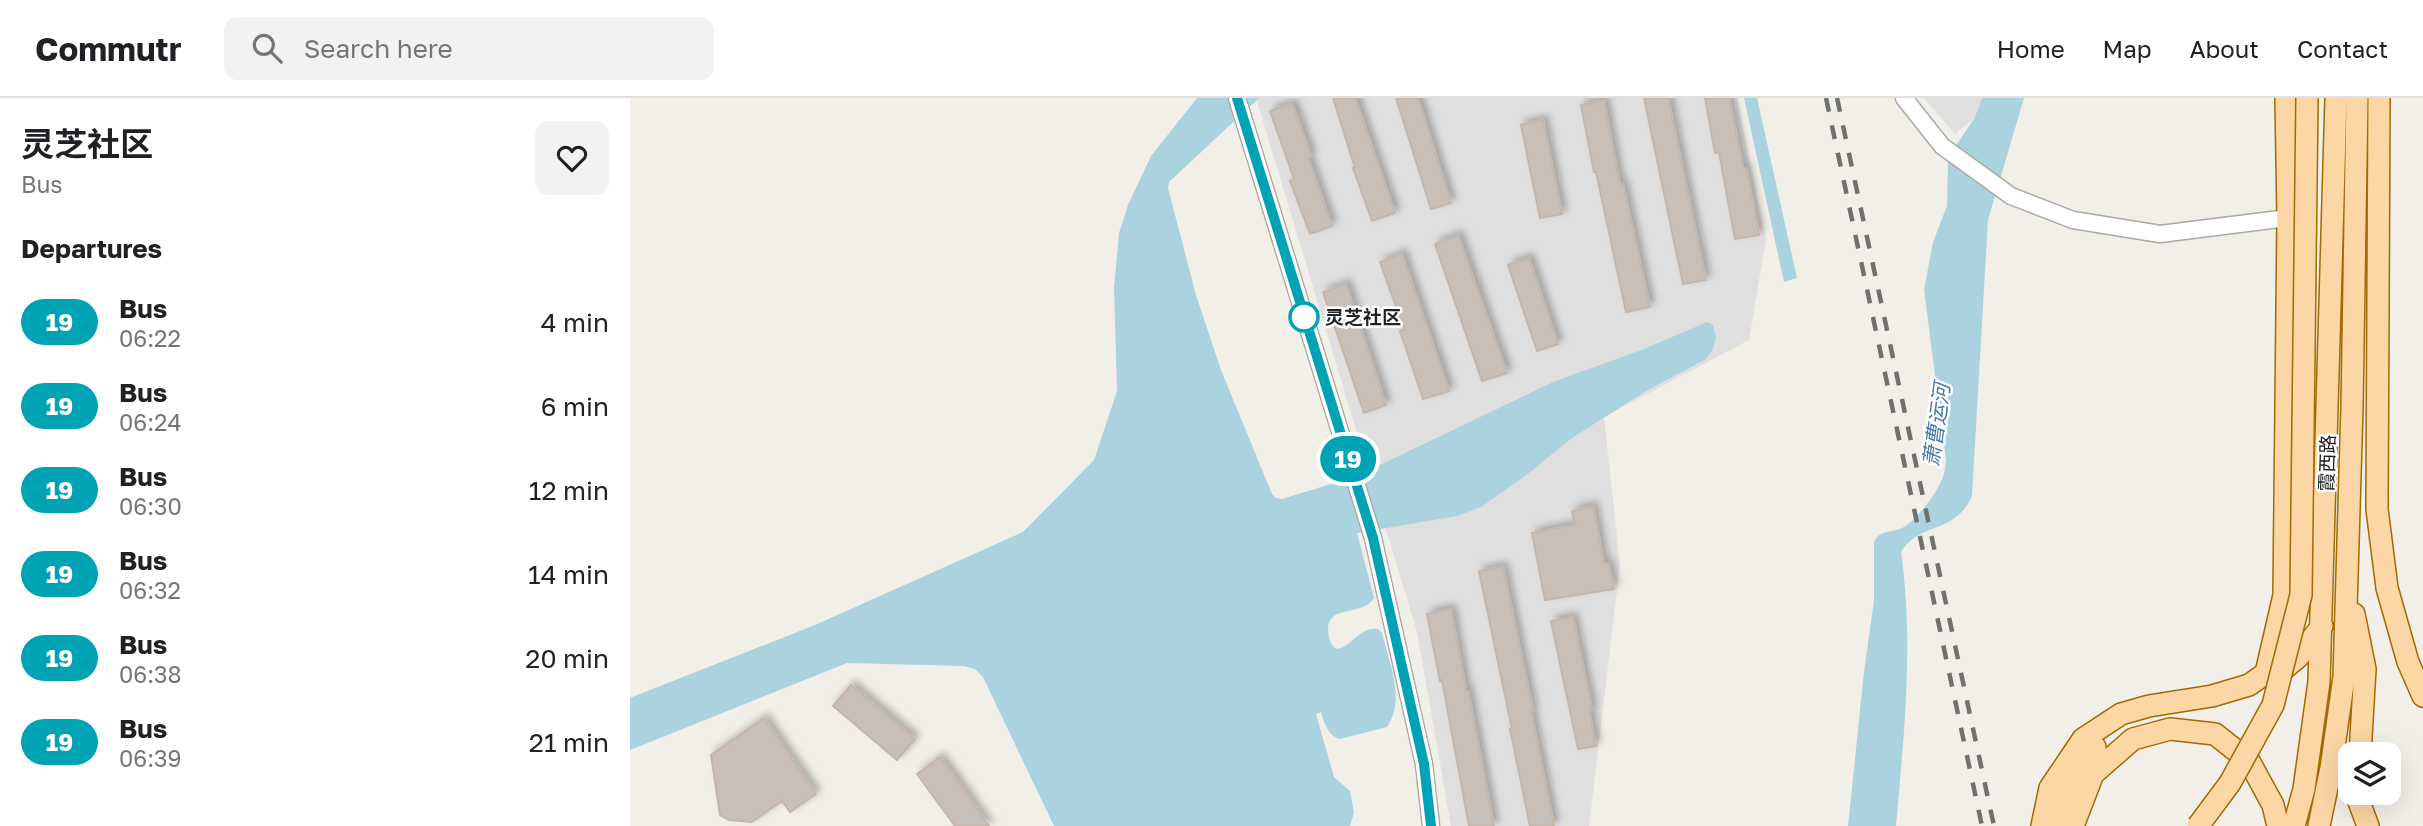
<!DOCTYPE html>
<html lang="en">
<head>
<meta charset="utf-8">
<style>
	body { margin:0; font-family:"Golos Text","Noto Sans SC",sans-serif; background:#f2f2f2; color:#202124; height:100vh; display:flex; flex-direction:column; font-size:26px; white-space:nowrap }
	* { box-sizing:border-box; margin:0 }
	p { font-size:23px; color:#757577 }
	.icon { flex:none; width:38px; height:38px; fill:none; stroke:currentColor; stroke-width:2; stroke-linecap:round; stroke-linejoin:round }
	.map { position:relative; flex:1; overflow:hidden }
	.side { display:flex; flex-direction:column; background:#fff; width:630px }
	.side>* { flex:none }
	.badge { padding:0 14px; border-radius:23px; font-size:24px; line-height:46px }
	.fabs { position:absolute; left:1708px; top:644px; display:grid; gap:14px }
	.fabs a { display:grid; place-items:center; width:63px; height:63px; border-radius:14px; background:#fff; box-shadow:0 7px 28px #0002; font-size:35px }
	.map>.badge { position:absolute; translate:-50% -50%; box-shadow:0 0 0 4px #fff }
	h2 { padding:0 21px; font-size:26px; line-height:63px }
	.round { display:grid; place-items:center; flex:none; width:74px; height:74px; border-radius:14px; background:#f2f2f2 }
	.summary { display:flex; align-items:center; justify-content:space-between; height:119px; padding:0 21px }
	h1 { font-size:33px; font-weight:700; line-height:52px }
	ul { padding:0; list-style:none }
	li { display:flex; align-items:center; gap:21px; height:84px; padding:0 21px }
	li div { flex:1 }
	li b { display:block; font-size:26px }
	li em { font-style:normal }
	li .badge { min-width:77px; font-weight:700; text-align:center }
	header { display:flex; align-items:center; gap:42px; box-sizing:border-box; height:98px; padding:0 35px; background:#fff; border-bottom:2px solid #e0e0e0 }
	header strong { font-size:33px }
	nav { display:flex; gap:38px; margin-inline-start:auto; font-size:24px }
	.search { width:490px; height:63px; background:#f2f2f2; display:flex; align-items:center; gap:18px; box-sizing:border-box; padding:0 24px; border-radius:14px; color:#757577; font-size:26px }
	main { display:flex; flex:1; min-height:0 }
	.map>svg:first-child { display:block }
	.residential { fill:#e0dfdf }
	.water { fill:#aad3df }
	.building { fill:#c7bfb8; stroke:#c4b6ab; stroke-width:2; filter:url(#shadow) }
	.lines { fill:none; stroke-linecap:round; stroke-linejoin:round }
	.minor-casing { stroke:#a9a9a9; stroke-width:19 }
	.major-casing { stroke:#a06b00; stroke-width:24 }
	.minor { stroke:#fff; stroke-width:16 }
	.major { stroke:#fcd6a4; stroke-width:21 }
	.rail { stroke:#707070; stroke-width:4.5; stroke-dasharray:14 14; stroke-linecap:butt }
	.major-bridge-casing { stroke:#a06b00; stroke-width:24; stroke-linecap:butt }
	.major-bridge { stroke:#fcd6a4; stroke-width:21 }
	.line-casing { stroke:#fff; stroke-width:16 }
	.line { stroke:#00a3b4; stroke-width:10 }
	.stop-dot { fill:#fff; stroke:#00a3b4; stroke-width:3.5 }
	.labels { text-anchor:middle; stroke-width:5; stroke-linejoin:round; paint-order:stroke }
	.stop-label { font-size:19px; font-weight:bold; fill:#222; stroke:#fff; text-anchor:start }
	.street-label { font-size:19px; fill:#222; stroke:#fff }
	.water-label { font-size:21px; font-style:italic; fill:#4a7aab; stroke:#fff }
</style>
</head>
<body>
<header>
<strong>Commutr</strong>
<div class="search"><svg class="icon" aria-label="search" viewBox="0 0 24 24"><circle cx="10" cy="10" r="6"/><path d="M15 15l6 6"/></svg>Search here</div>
<nav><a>Home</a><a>Map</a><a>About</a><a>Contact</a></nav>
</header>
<main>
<section class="side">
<div class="summary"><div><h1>灵芝社区</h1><p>Bus</p></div><a class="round"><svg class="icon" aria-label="heart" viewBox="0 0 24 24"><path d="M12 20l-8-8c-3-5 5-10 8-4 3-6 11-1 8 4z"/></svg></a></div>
<h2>Departures</h2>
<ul>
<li><span class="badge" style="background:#00a3b4;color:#fff">19</span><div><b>Bus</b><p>06:22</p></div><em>4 min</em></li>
<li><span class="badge" style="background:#00a3b4;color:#fff">19</span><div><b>Bus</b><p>06:24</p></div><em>6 min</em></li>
<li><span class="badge" style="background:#00a3b4;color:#fff">19</span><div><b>Bus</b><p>06:30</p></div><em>12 min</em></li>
<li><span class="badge" style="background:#00a3b4;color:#fff">19</span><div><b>Bus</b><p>06:32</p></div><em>14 min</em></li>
<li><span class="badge" style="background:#00a3b4;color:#fff">19</span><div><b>Bus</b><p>06:38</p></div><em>20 min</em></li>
<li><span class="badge" style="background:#00a3b4;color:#fff">19</span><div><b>Bus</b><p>06:39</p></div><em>21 min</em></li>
</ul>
</section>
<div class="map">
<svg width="1793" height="728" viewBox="0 0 1793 728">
	<defs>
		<filter id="shadow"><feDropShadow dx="4.5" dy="-4.5" stdDeviation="3.5" flood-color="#0004"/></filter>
	</defs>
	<rect width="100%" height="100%" fill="#f2efe9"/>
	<!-- residential -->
	<path class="residential" d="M626,0H1107L1136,141L1119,242L974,319L990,467L959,728H821L787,534Z
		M1294,0H1352L1345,19L1325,36Z"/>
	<!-- water -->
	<path class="water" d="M567,0H629L539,84L538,90L566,197L591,272L642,396L646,400L652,401L727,378L923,284L1014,251L1077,224L1083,227L1086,239L1083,251L1076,261L1016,293L942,340L899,375L851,409L827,418L727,435L744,500C733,519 698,506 698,531C699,540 699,545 706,551C723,549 729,528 748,531L752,535C759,565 776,601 757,629L710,641C698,638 694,625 691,614L686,616L704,679L720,693L724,715L720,728H424L353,579L345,571L334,568L217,565L0,652V600L185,527L393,434L464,362L487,293L484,189L489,135L498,107L521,58Z
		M1114,0H1127L1167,180L1154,184Z
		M1352,0H1394L1358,122L1342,398C1326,436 1289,424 1271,454C1284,544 1274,638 1266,728H1218L1234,574L1244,502V444C1250,431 1262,435 1272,430C1285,424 1306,396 1311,383C1315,376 1315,369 1316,362L1294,192L1303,144L1317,108L1318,64L1321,55L1345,19Z"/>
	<!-- building -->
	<path class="building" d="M703,0H725L765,115L742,123L723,70H725Z
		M766,0H788L821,105L801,111Z
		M1014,0H1038L1076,182L1053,186Z
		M1075,0H1099L1113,70H1116L1129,137L1105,141L1089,54L1085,55Z
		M974,3L990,87L993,86L1020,209L996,214L966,74H964L951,7Z
		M662,5L681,58L678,60L702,128L680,136L660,83L664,81L640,13Z
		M913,22L932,116L910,120L891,27Z
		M828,137L877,275L852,283L805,146Z
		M772,156L819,293L793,301L770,233L774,231L750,164Z
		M899,160L928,246L907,253L878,167Z
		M716,186L756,307L734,315L693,194Z
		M963,408L974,466L978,465L984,491L915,502L902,435L945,427L942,413Z
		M873,469L903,613H901L924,728H900L880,631H882L849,473Z
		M821,511L836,593H838L864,728H839L812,582L810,583L797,516Z
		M943,519L962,612L959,613L966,648L948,651L921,523Z
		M221,587L285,641L267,662L203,608Z
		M134,620L186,696L160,714L152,703L122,724L99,722L90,717L81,657Z
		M310,659L359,728H325L287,676Z"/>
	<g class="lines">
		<!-- minor casing -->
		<g class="minor-casing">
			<path id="minor" d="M607,0L743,440L794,666L801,728
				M1274,0L1312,48L1381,98L1443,122L1530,136L1658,120"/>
		</g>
		<!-- major casing -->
		<g class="major-casing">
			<path id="major" d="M1749,0L1747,411L1757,490L1778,564L1793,598
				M1724,516L1735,571L1730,656
				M1643,580L1668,559L1692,528
				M1728,695V701L1738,728
				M1412,728L1420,690L1453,641L1491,616L1519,608L1582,598L1619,587L1636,575L1654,497L1658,120L1656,0
				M1430,728L1437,697L1460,653L1465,649
				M1443,728L1463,676L1503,641L1540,631L1585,636L1619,663L1643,707L1648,728
				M1664,728L1674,691L1689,584L1706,0
				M1689,728L1701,670L1714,579L1722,309L1727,0"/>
		</g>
		<!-- minor -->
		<use href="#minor" class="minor"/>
		<!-- major -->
		<use href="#major" class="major"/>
		<!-- rail -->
		<path class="rail" d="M1196,0L1352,728
			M1207,0L1364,728"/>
		<!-- major-bridge casing -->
		<g class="major-bridge-casing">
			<path id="major-bridge" d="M1568,728L1600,685L1643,607L1671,497L1677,0"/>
		</g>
		<!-- major-bridge -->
		<use href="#major-bridge" class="major-bridge"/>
	</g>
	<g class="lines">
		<!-- line casing -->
		<g class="line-casing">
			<path id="line" d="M607,0L743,440L794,666L801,728"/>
		</g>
		<!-- line -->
		<use href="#line" class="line"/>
	</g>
	<!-- markers -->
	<circle class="stop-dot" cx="674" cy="219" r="14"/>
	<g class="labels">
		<!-- stop labels -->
		<g class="stop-label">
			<text x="695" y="226">灵芝社区</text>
		</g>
		<!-- street labels -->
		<g class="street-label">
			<text transform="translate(1697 365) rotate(-88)" y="7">霞西路</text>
		</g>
		<!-- water labels -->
		<g class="water-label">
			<text transform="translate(1307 327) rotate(-82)" y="7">萧曹运河</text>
		</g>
	</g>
</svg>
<div class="fabs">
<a><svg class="icon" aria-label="layers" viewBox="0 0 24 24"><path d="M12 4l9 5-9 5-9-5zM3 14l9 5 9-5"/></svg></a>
</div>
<b class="badge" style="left:718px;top:361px;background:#00a3b4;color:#fff">19</b>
</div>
</main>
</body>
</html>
